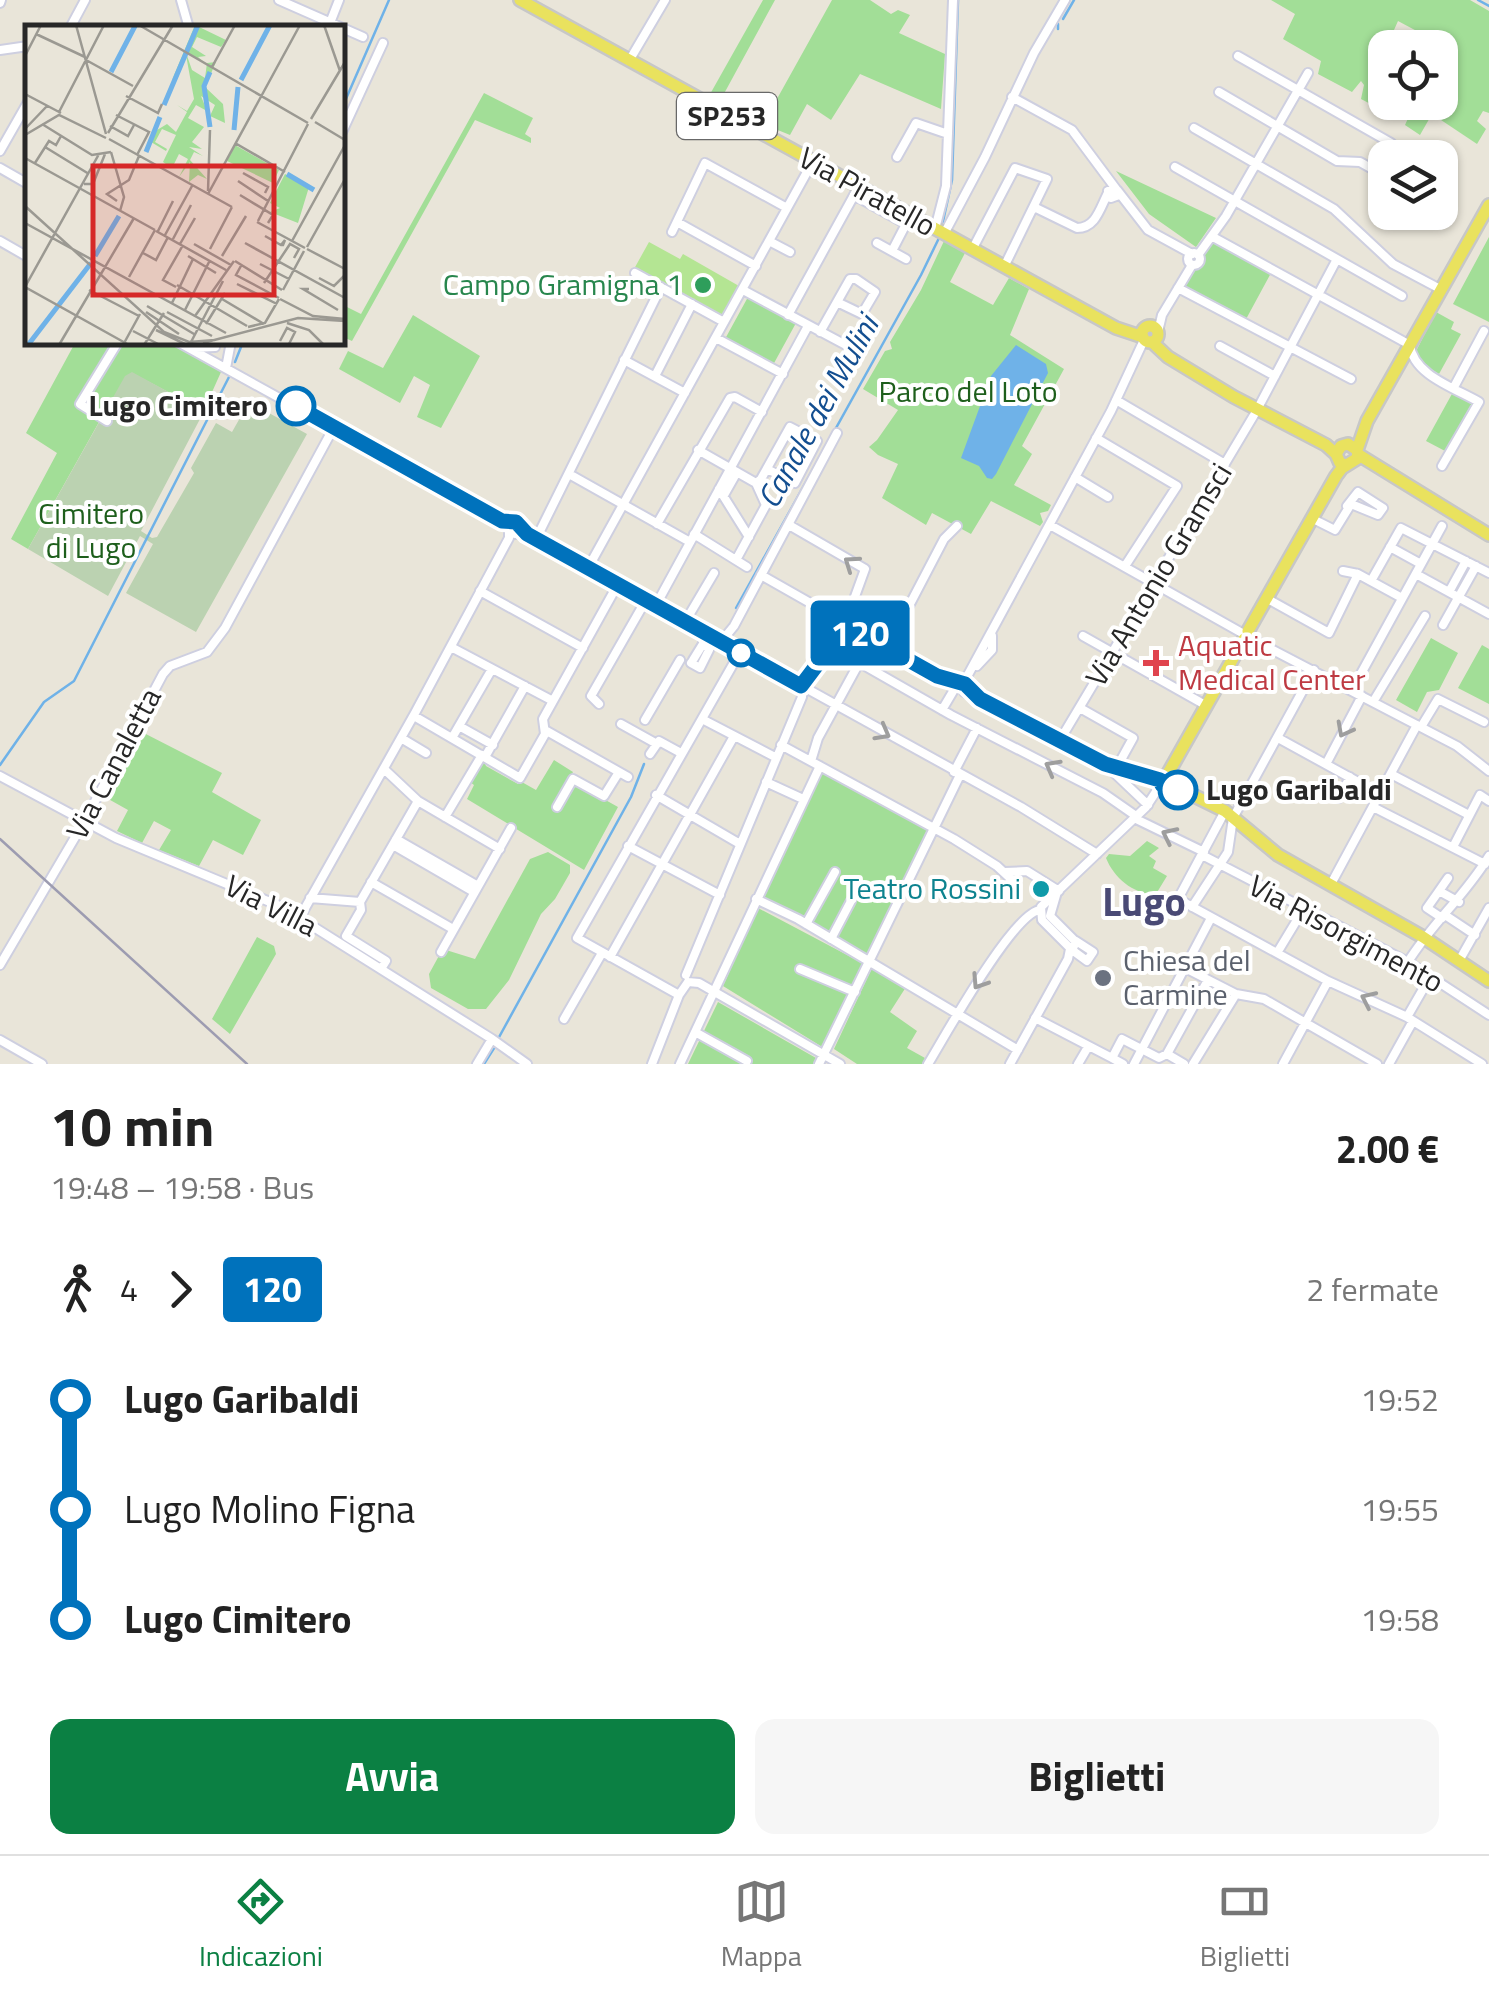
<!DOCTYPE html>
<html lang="it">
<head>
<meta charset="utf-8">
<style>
	body { margin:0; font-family:"Titillium Web",sans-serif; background:#f6f6f6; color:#222; height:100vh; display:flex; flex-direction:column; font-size:38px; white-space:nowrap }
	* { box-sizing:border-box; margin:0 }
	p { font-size:32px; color:#767676 }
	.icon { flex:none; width:55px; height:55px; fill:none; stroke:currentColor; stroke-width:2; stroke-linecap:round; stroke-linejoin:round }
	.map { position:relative; height:1064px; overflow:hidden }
	.sheet { display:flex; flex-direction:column; background:#fff; flex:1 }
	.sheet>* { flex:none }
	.badge { padding:0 20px; border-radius:8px; font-size:35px; line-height:65px }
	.buttons { position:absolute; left:1368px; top:30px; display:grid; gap:20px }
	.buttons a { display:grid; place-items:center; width:90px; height:90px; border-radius:20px; background:#fff; box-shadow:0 2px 8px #0004; font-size:50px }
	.map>.badge { position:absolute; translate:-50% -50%; box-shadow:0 0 0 5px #fff }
	.legs { display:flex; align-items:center; gap:15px; height:110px; padding:0 50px; font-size:32px }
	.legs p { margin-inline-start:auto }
	.summary { display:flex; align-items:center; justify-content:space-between; height:170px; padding:0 50px }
	h1 { font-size:55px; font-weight:700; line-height:75px }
	.button { display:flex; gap:20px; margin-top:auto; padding:20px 50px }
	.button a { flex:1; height:115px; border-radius:20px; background:#0b8043; color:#fff; font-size:40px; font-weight:700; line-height:115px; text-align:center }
	.button a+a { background:#f6f6f6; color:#222 }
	ul { padding:0 50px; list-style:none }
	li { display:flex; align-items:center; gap:35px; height:110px; font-size:38px }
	li i { display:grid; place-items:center; width:15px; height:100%; margin:0 12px; background:currentColor }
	li i::after { content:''; width:25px; height:25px; margin:-12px; border:8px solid; border-radius:50%; background:#fff }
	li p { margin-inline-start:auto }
	li:first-child i { background:linear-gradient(#0000 50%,currentColor 0) }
	li:last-child i { background:linear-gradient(currentColor 50%,#0000 0) }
	.tab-bar { display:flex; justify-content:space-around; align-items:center; height:140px; border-top:2px solid #e0e0e0; background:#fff; font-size:28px; color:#767676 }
	.tab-bar a { display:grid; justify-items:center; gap:5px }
	.tab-bar .selected { color:#0b8043 }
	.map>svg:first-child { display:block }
	.green { fill:#a2de97 }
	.cemetery { fill:#bbd2b1 }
	.pitch { fill:#b4e593 }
	.water { fill:#6fb2e8 }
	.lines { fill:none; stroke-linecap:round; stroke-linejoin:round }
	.stream { stroke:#6fb2e8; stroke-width:2.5 }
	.minor-casing { stroke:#cecfe0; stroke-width:12 }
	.major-casing { stroke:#c7c7c7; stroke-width:16 }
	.minor { stroke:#fff; stroke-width:8 }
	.major { stroke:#e9e25e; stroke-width:11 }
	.rail { stroke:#9d9cb1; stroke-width:2.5 }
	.oneway { stroke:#9e9e9e }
	.line-1-casing { stroke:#fff; stroke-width:22 }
	.line-1 { stroke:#0072bc; stroke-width:15 }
	.leisure-dot { fill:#2e9e5b; stroke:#fff; stroke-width:4 }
	.stop-1-dot { fill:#fff; stroke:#0072bc; stroke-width:5 }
	.health-dot { fill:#e0444e; stroke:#fff; stroke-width:4 }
	.culture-dot { fill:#0f9aa8; stroke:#fff; stroke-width:4 }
	.worship-dot { fill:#6b7280; stroke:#fff; stroke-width:4 }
	.labels { text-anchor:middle; stroke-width:8; stroke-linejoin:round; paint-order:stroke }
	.shield { fill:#fff; stroke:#686868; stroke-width:2.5 }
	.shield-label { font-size:28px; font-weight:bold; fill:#272727 }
	.street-label { font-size:30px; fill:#272727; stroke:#fff }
	.leisure-label { font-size:30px; fill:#27864d; stroke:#fff; text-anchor:end }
	.park-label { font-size:30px; fill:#1e5f1c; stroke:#fff }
	.stop-label { font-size:30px; font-weight:bold; fill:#272727; stroke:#fff; text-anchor:end }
	.health-label { font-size:30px; fill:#be3a42; stroke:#fff; text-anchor:start }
	.culture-label { font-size:30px; fill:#0d838f; stroke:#fff; text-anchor:end }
	.worship-label { font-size:30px; fill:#5b616d; stroke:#fff; text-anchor:start }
	.water-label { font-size:32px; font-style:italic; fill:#134e90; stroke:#fff }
	.district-label { font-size:40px; font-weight:bold; fill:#4a4a75; stroke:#fff }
	.inset-river { fill:none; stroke:#6fb2e8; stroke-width:5 }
	.inset-road { fill:none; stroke:#9b9992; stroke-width:2.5 }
	.view { fill:#d62828; fill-opacity:0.15; stroke:#d62828; stroke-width:5 }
	.inset-edge { fill:none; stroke:#272727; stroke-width:5 }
</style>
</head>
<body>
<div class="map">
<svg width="1489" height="1064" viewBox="0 0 1489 1064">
	<rect width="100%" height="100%" fill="#e9e5d9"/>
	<!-- green -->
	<path class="green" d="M763,0H775L720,101L709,96Z
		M832,0H870L891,14L898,10L910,15L899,33L945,54L941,109L860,74L831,120L807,104L790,135L763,124Z
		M1271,0H1470L1489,11V113L1483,111L1477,121L1486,129L1477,144L1432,114L1420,135L1405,125L1415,103L1440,102L1441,44L1398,21L1394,30L1430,47L1385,48V102L1409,103L1401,120L1361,99L1364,85L1361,81L1352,92L1318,74L1321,61L1283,39L1295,14Z
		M484,93L533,118L525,134L531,138V143L475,120L352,341L343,337V305L361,314Z
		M1116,171L1216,218L1196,247L1149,214Z
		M1489,237V322L1453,304Z
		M944,241L965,253L950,282L993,305L1009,278L1029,289L1010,335L1064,369L1022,446L1032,454L1014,485L1051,505L1048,511L1040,513L1043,522L1040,526L991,501L971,534L932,513L926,525L882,498L898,464L878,455L869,447L877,440L898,410L863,389L885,351L892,349L890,342L921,290Z
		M1214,241L1271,273L1245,321L1181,287L1193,268L1202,265L1204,255Z
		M748,297L796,323L773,365L725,339Z
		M1436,312L1454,322L1451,329L1461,334L1439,374L1422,364L1414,355Z
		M413,315L480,356L441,428L417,417L430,385L414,376L400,403L339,369L348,351L383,368Z
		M75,343H169L221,372L200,419L192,414L195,406L132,373L99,422L28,549L11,539L57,453L26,433Z
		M1453,392L1472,403L1445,451L1426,441Z
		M1431,638L1458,653L1439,690L1427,692L1417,712L1396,700Z
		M1482,645L1489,649V704L1458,688Z
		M138,730L222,773L212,792L261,820L243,855L213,840L199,866L159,850L171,830L154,821L142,843L117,831L128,810L103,796Z
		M554,760L573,772L552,809L558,812L575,783L618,807L584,870L467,799L474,785L470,782L484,761L486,766L518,784L520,781L536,790Z
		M820,771L930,832L869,955L762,897Z
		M1147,841L1159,848L1149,856L1156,861L1153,868L1167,876L1156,894C1134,895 1114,878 1106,858L1109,854L1130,856Z
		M548,852L570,865V873L555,899L541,914L509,980L486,1009H468L431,988L429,974L441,952L444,954L446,950L475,959L530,859Z
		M758,908L866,965L824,1048L723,986Z
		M257,937L274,946L276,954L230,1034L212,1019Z
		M872,968L906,987L890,1012L917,1031L907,1048L925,1058L922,1064H857L834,1049Z
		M718,1002L816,1058L813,1064H688Z"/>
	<!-- cemetery -->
	<path class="cemetery" d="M132,372L196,407L192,414L200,419L141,531L152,538L157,537L194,473L191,468L216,423L232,432L249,402L307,434L196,632L126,593L153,544L140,536L108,596L28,549L125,376Z"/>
	<!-- pitch -->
	<path class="pitch" d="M649,242L680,259L683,254L739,286L722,317L634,269Z"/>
	<!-- water -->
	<path class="water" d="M1016,345L1046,364L1048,373L996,474L992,479L987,478L979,466L961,458L991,376Z"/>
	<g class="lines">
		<!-- stream -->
		<path class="stream" d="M1478,0L1489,6
			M1063,19L1074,0
			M1058,29V24
			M342,108L389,0
			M942,226L952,180L958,0
			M235,362L243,342
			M736,608L921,275L939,238
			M0,765L44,702L74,681L230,375
			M498,1039L631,797L644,764
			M484,1064L496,1045"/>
		<!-- minor casing -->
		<g class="minor-casing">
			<path id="minor" d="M181,0L189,28
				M279,0L363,37
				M0,3L1,0
				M70,28L85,0
				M328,28L339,0
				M0,50L28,46
				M1238,56L1391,143L1406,158
				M629,61L665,0
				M1219,92L1337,161L1360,162L1385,176
				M1012,97L1072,130L1116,189
				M1194,128L1334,209L1393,264L1442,290
				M342,132L383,43
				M0,151L28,102
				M897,157L916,123L948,134
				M1175,167L1402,296
				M0,168L28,184
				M1374,170L1389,142
				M854,195L906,224L892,251
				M1119,195L1111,198L1108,191L1117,190L1148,230L1192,254
				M1034,207L1077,228C1096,228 1100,208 1108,193
				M1414,220L1418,212
				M677,222L756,266
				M935,229L946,186L953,0
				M672,232L705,163L787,208
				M944,234L985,157L1034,53L1065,0
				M1213,237L1410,345C1413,375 1455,388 1479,402L1442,466
				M0,241L28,257
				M769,241L790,252
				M877,243L906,259
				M972,250L1015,168L1047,179L1004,267
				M1188 259a6 6 0 1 1 12 0a6 6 0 1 1-12 0Z
				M1198,255L1226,216L1308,73
				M635,273L724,322
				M1178,288L1351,379
				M743,290L857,351
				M788,315L858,188
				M820,332L850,279H856L875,292L862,314L837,302
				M1158,332L1162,315L1192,265
				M716,338L783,374
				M178,342L502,521L508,528
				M1220,346L1275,376
				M190,348L215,347
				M624,360L685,393
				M226,368L231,342
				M655,376L692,304
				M1454,387L1484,331
				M1116,400L1225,464
				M1259,406L1337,259
				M107,421L80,404L118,342
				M1096,438L1177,486L1125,566
				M698,450L756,483L766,505L736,560
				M569,474L690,542
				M1075,477L1108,497
				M756,483L761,479L790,427L817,441L795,483L767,469
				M719,489L749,537
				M724,495L737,472
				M1315,520L1335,530L1351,504L1378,515L1383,508L1358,492L1347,506
				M509 528a6 6 0 1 1 12 0a6 6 0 1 1-12 0Z
				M657,524L730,398L735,397L762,412
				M1050,525L1242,633
				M518,533L527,534L1021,807L1097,854
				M694,534L747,567
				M536,539L661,287
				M1390,547L1421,564
				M588,568L812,163
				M1343,571L1358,574L1402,598
				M1416,574L1489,614
				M761,575L849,625V613L865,569L789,525
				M1371,581L1401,528L1489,573
				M480,591L583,648
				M1449,592L1466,561
				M1266,598L1329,633L1358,574
				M656,605L808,326
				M685,622L714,573
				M1443,625L1476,566
				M853,629L850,637L841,633L843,626L850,625L906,659L961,685
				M1083,636L1207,706
				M1250,638L1457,746L1489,771
				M717,639L725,637L734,626L837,433
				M451,647L553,701
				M832,647L951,715L1103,793L1136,816
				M887,648L944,539L957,526
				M693,660L706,639
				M691,663L700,668L709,650L703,641
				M977,666L992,650V636
				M963,684L1111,411L1144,340
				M801,687L841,633
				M1352,690L1442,526
				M964,692L1105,764L1160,780
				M1373,702L1425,616
				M599,704L591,696L646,600
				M1080,708L1133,738L1117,767
				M942,710L955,688
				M414,716L520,778L545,734L543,719L618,584
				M702,719L775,757
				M645,720L680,660
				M621,724L657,744
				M459,726L493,745
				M1421,727L1438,699L1484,722
				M545,730L628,777
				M401,738L426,753
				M452,738L492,669
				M1278,738L1380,794
				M1060,740L1257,410
				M781,745L954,839L997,866L1011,879
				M650,754L659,741L681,753
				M485,757L525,686
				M811,761L818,738L859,663
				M1326,764L1362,696
				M1108,767L1148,805
				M384,769L418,801L500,849
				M954,772L977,728
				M1391,774L1469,815
				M0,776L116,838L282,907L492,1039L527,1064
				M766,782L803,799
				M656,795L740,844
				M1339,798L1350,777
				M557,807L573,779L604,796L619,772
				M1373,807L1485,864
				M1225,811L1178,899L1328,981L1407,1017L1482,1064
				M445,817L482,755
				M1134,818L1204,852
				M396,839L478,886
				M393,845L474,892
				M628,846L720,895
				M1453,847L1480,795L1489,801
				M1202,855L1408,962L1489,1015
				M1005,872L1027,871L1059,891
				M371,882L453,929
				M1331,884L1417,725
				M1439,891L1448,878
				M1057,892L1050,916L1076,942L1072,950L1042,920L1041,907L1146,807L1161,784
				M310,898L360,902L418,801
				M756,899L798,919L1018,1050
				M360,902L361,910L346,936L386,961L381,969
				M1192,907L1228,852L1233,818L1314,670
				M1445,915L1475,935
				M300,917L415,713L509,538V530
				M1442,918L1427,908L1439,891L1459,902
				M806,924L835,872
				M831,939L851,901
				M1072,950L1087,961L1093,952L1076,941
				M441,952L511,828
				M1277,953L1303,910
				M610,957L733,738
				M1459,961L1489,908
				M1408,962C1432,923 1465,896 1489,856
				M0,965L84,822L163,674L170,666L207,652L225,628L334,427
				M800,969L855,992
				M1187,969L1236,994L1264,999L1377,1064
				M686,975L802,697L801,687
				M688,982L699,983L840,1064
				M679,995L577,938L740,652
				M1407,1017L1430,977
				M1035,1018L1112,1058
				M564,1019L602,953
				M695,1032L747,1061
				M0,1040L42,1064
				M1167,1054L1208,980
				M1167,1054L1184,1064
				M477,1064L492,1039
				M652,1064L679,995L688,982
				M680,1064L820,766
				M819,1064L960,775
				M928,1064C945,1036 1013,913 1040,910
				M1010,1064L1068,959L1070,949
				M1078,1064L1088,1047
				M1123,1064L1112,1058L1122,1039L1159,1058L1167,1054
				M1134,1064L1211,918
				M1193,1064L1236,994
				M1283,1064L1328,981
				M1389,1064L1413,1021"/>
		</g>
		<!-- major casing -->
		<g class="major-casing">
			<path id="major" d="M520,0L1116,328L1143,337
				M1142 334a8 8 0 1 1 16 0a8 8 0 1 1-16 0Z
				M1152,342L1168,357L1234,397L1326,445L1336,454
				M1357,450L1367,421L1489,205
				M1359,455L1489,535
				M1248,631L1336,476L1342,468L1358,458L1357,450L1348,444L1341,446L1336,454L1340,463L1346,465
				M1166,777L1244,639
				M1168,783L1225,811L1278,855L1423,937L1489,981"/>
		</g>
		<!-- minor -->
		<use href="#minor" class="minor"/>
		<!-- major -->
		<use href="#major" class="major"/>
		<!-- rail -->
		<path class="rail" d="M0,839L247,1064"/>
	</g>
	<!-- one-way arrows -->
	<defs><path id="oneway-chevron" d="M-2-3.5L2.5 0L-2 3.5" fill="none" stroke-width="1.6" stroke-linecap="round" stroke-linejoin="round" transform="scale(2.5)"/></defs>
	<g class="oneway">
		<use href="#oneway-chevron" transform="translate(851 563) rotate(-145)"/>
		<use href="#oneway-chevron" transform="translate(1344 730) rotate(118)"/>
		<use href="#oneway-chevron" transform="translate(883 733) rotate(29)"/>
		<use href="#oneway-chevron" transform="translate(1052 767) rotate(-151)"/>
		<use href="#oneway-chevron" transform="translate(1169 835) rotate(-154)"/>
		<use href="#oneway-chevron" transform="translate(979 982) rotate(123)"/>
		<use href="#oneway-chevron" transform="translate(1368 999) rotate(-155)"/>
	</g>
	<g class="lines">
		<!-- line-1 casing -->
		<g class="line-1-casing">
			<path id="line-1" d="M296,406L502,521L516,522L527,534L801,686L841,633L848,637L853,629L937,676L965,684L980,699L1105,764L1160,780L1162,785L1168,783L1178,790"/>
		</g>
		<!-- line-1 -->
		<use href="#line-1" class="line-1"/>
	</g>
	<!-- markers -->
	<circle class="leisure-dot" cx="703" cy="285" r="10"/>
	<g class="stop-1-dot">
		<circle cx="296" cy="406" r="18"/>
		<circle cx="741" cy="653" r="12"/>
		<circle cx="1178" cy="790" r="18"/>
	</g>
	<path class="health-dot" d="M1151 648h10v10h10v10h-10v10h-10v-10h-10v-10h10z"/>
	<circle class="culture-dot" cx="1041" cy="889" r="10"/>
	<circle class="worship-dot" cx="1103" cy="978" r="10"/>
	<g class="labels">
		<!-- shield labels -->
		<rect class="shield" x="677" y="93" width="100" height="46" rx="8"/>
		<g class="shield-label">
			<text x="727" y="126">SP253</text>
		</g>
		<!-- street labels -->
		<g class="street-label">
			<text transform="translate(867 192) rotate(29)" y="10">Via Piratello</text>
			<text transform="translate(1159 575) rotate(-59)" y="10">Via Antonio Gramsci</text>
			<text transform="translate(114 764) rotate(-62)" y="10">Via Canaletta</text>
			<text transform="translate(271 906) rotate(27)" y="10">Via Villa</text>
			<text transform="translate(1346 934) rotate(28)" y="10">Via Risorgimento</text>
		</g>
		<!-- leisure labels -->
		<g class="leisure-label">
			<text x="683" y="295">Campo Gramigna 1</text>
		</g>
		<!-- park labels -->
		<g class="park-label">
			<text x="968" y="402">Parco del Loto</text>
			<text x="91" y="524">Cimitero<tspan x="91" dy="34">di Lugo</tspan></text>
		</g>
		<!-- stop labels -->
		<g class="stop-label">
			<text x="268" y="416">Lugo Cimitero</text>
			<text x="1206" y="800" text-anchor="start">Lugo Garibaldi</text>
		</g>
		<!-- health labels -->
		<g class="health-label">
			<text x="1178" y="656">Aquatic<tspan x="1178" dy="34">Medical Center</tspan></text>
		</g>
		<!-- culture labels -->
		<g class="culture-label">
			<text x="1021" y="899">Teatro Rossini</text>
		</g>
		<!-- worship labels -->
		<g class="worship-label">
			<text x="1123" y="971">Chiesa del<tspan x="1123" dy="34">Carmine</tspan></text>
		</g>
		<!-- water labels -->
		<g class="water-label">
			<text transform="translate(818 412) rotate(-61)" y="11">Canale dei Mulini</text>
		</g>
		<!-- district labels -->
		<g class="district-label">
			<text x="1144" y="916">Lugo</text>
		</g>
	</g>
	<!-- overview -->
	<g transform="translate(25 25)">
		<rect width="320" height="320" fill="#e9e5d9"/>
		<path d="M170,0L201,15L196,22L172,12L167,22L181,31L173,32L179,37L161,28L167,45L180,53L182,38L191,37L180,62L198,79L200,98L185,91L190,80L176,71L182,86L171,80L163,93L179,102L167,117L177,124L164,122L178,131L169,127L165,135L182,154L173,150L164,157L165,137L154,152L163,134L154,129L147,143L138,137L151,110L137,104L130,117L142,124L141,126L126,117L132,105L142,99L151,107L162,87L152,80L162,86L169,74L161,30L147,55ZM210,120L254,145L248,158L202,136ZM260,149L284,162L273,198L245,187L255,183L245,178Z" fill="#a2de97"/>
		<path class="inset-river" d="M86,47L110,1M216,55L245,0M139,80L173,0M185,102L179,61L185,47M209,105L213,62M121,127L135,92M262,149L289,165M70,231L94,191M3,320L66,238"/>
		<path class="inset-road" d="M51,0L81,109M114,0L283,98M299,0L315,46M11,9L60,32M0,31L16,0M61,35L108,61M187,42L210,0M0,69L36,88M101,71L133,88L137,79M34,87L79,0M91,90L124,107L112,130M286,94L320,37M290,97L320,115M17,99L67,130L86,127M85,101L103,111L109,100M0,104L22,81M83,108L148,0M0,110L34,90L81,113M84,114L207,182M210,118L260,147M20,122L64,149M86,127L99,172L95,186M74,129L0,262L104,320M0,133L130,205M10,138L24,116L31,120L36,111M218,148L243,162L240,168M213,156L243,176M59,159H68L80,129M183,166L185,105M183,169L275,0M215,170L248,190L243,198M92,176L82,169L104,155L114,131M0,181L139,307L164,317L190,315M233,196L283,99M232,197L280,223M0,198L201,308M131,206L201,245M133,206L148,176M140,210L167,161M240,211L256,220H258L260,215L256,220M148,214L166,180M267,216L320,120M220,218L320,273M155,219L170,193M169,219L206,240M282,222L320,154M185,224L207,182M282,224L320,244M118,228L131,235L143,212M163,231L191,248M197,231L221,191M210,236L257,265M217,239L211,250L254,273M235,239L264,254M104,252L130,205M294,253L309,261L320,250M239,258L265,219L274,224L269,233M212,259L252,279M152,260L222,301M151,262L138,255L158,220M284,264H278L313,285M64,265L114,291M258,265L279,226M197,274L239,299M255,274L288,291L320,294M147,278L168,234M122,281L169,309M160,285L185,235M121,287L154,309M142,287L187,311M170,291L209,236M262,298L284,305L299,320M181,299L200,268M223,302L240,298L254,274M131,305L162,320M108,306L135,320M255,316L262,303L270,307L264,319M166,317L198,256M178,318L273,293L320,296M34,320L109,193M98,320L115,289M119,320L139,288"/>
		<path class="view" d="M68,141H249V270H68Z"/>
		<rect width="320" height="320" class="inset-edge"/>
	</g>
</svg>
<div class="buttons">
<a><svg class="icon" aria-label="locate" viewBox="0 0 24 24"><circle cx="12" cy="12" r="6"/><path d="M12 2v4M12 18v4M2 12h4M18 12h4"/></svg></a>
<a><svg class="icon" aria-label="layers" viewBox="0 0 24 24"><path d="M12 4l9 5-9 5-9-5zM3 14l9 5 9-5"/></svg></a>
</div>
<b class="badge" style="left:860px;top:633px;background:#0072bc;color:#fff">120</b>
</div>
<section class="sheet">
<div class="summary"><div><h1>10 min</h1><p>19:48 – 19:58 · Bus</p></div><b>2.00 €</b></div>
<div class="legs"><svg class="icon" aria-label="walk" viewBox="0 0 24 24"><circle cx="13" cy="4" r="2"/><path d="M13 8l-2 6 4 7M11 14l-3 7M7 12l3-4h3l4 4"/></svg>4<svg class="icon" aria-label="forward" viewBox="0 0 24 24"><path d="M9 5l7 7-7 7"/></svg><b class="badge" style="background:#0072bc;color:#fff">120</b><p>2 fermate</p></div>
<ul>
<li><i style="color:#0072bc"></i><b>Lugo Garibaldi</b><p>19:52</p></li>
<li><i style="color:#0072bc"></i><span>Lugo Molino Figna</span><p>19:55</p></li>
<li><i style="color:#0072bc"></i><b>Lugo Cimitero</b><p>19:58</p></li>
</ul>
<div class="button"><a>Avvia</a><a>Biglietti</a></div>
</section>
<nav class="tab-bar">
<a class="selected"><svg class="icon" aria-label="directions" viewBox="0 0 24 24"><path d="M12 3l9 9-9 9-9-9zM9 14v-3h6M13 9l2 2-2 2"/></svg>Indicazioni</a>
<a><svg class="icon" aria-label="map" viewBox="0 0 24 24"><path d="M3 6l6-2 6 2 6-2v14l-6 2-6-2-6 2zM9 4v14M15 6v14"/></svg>Mappa</a>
<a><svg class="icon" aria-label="tickets" viewBox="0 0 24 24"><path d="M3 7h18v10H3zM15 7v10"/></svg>Biglietti</a>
</nav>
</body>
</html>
